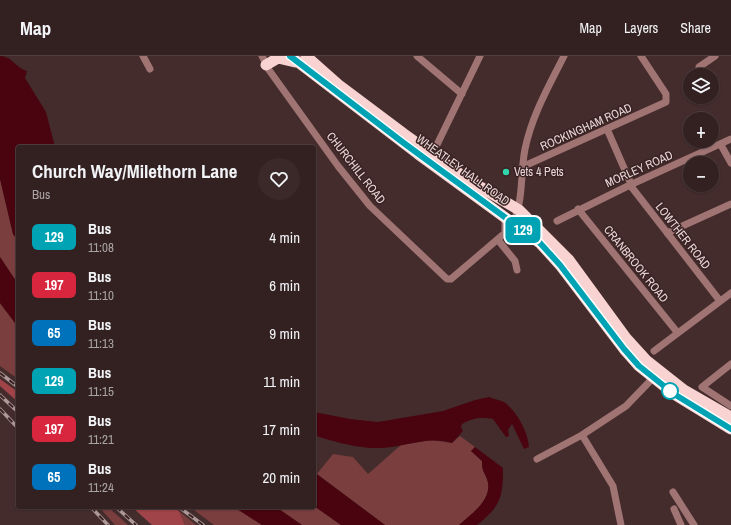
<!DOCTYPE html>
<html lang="en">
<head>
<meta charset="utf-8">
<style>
	body { margin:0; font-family:"Archivo Narrow",sans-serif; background:#3b292a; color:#f1f3f6; height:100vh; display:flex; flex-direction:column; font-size:15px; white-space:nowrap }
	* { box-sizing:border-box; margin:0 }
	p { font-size:13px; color:#a9a3a5 }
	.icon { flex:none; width:22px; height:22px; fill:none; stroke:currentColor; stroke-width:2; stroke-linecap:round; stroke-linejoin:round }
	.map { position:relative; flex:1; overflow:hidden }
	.drawer { position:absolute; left:16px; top:89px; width:300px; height:364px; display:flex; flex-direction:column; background:#332121; border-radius:4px; box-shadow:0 1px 3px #0004,0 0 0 1px #4e3e3f }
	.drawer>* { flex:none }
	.badge { padding:0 8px; border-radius:6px; font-size:14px; line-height:26px }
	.tools { position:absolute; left:683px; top:12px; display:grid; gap:8px }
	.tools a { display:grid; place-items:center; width:36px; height:36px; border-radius:50%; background:#332121; box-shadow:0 1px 3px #0004,0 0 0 1px #4e3e3f; font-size:20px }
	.map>.badge { position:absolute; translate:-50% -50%; box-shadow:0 0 0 2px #fff }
	.round { display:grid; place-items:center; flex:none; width:42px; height:42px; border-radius:21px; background:#3b292a }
	.headline { display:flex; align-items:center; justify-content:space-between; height:68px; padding:0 16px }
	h1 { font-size:19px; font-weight:700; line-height:30px }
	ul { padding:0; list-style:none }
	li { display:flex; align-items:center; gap:12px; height:48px; padding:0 16px }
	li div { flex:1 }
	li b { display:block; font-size:15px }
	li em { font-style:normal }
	li .badge { min-width:44px; font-weight:700; text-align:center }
	header { display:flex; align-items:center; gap:24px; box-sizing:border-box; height:56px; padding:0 20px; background:#332121; border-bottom:1px solid #4e3e3f }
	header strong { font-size:19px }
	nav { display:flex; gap:22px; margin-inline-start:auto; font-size:14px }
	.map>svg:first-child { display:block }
	.green { fill:#7a3e3f }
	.forest { fill:#a14449 }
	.water { fill:#49040f }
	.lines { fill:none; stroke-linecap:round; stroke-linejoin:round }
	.minor { stroke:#a07473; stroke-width:7 }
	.trunk { stroke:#f9d3d2; stroke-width:11 }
	.rail-casing { stroke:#ac9998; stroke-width:3.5 }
	.rail { stroke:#3a2222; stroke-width:2; stroke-dasharray:6; stroke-linecap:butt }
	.line-casing { stroke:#fff; stroke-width:9 }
	.line { stroke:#00a3b4; stroke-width:6 }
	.poi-dot { fill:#32d4a9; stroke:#3a2222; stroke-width:1.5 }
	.stop-dot { fill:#fff; stroke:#00a3b4; stroke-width:2 }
	.labels { text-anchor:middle; stroke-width:3; stroke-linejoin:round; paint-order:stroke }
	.street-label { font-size:12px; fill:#e8d8d7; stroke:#3a2222 }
	.poi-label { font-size:12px; fill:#e8d8d7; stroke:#3a2222; text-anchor:start }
</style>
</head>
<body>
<header>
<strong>Map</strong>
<nav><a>Map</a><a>Layers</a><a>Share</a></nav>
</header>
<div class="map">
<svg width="731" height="469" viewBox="0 0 731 469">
	<rect width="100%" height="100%" fill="#442c2c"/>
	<!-- green -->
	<path class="green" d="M0,123L13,178L18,185V228L0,201Z
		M0,247L18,271V323L0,310Z
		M460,380L475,391L471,395L482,405C482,415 484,415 487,423C494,443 472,458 459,469H385L317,418L333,398L353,401L368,418L401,389L431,384L452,387Z
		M314,450L341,469H302L276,451Z
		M99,451H108L128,469H115Z
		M190,451H234L262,469H214Z
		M179,455L196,469H185Z"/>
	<!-- forest -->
	<path class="forest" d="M0,323L18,336V346L0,330Z
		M132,451H173L179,455L185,469H152Z"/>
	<!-- water -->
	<path class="water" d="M0,0C12,0 16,12 27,15L25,22L46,56L55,91H18V185L13,178L0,123Z
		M0,201L18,228V271L0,247Z
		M489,341C493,343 500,344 504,346C517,355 528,376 529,391L524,393L512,368L508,374L509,380L506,381L493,363C480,361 473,362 462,368L461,371L463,375L452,387C427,379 403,392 378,392C361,393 330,385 314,379V356L350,363L378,366L443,355L475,344Z
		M475,391L503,412C503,441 501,450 477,469H459C471,458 494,443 487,423C484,415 482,416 482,405L471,395Z
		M314,416L385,469H341L314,450Z
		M234,451H276L302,469H262Z"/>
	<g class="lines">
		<!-- minor -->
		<path class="minor" d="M143,0L150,13
			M262,0L269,14L338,110L370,150L447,223H451L505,177V162
			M417,0L462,38
			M701,19L699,11L715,0
			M607,73L631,128
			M721,89L731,107
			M432,99L480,0
			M522,111L666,46V38L641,0
			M630,129L720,245
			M578,153L677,276
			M557,165L630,129L731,83
			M513,167C524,143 520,118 525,93C532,59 549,30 564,0
			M505,177L525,175
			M667,177L731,148
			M498,184L515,205L517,214
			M654,295L731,237
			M731,308L702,331L731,350
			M582,379L613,430L621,469
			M537,403L582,379L626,350L653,322
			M673,436L694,469
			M674,453L681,469"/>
		<!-- trunk -->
		<path class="trunk" d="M290,0L418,98L540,187L560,209L624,293L639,310L674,338L731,373
			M306,0L340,30L404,78L467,123L519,154L569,204L626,282L646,304L684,334L731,361
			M266,9L278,2L295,6"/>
		<!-- rail casing -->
		<g class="rail-casing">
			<path id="rail" d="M0,317L18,331
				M0,339L18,356
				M0,353L18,372
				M91,451L108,469
				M116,451L136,469
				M179,451L203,469"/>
		</g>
		<!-- rail -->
		<use href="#rail" class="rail"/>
	</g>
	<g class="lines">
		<!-- line casing -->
		<g class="line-casing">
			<path id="line" d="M290,0L405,88L540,187L560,209L624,293L639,310L674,338L731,373"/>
		</g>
		<!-- line -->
		<use href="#line" class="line"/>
	</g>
	<!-- markers -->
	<circle class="poi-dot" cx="506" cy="116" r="4"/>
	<circle class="stop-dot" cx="670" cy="335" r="8"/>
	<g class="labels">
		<!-- street labels -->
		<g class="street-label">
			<text transform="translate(586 71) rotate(-24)" y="4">ROCKINGHAM ROAD</text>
			<text transform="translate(356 112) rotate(52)" y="4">CHURCHILL ROAD</text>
			<text transform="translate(639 113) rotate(-24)" y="4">MORLEY ROAD</text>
			<text transform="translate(463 114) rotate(36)" y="4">WHEATLEY HALL ROAD</text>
			<text transform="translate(683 180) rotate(52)" y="4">LOWTHER ROAD</text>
			<text transform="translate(636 208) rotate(51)" y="4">CRANBROOK ROAD</text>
		</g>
		<!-- poi labels -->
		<g class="poi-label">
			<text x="514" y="120">Vets 4 Pets</text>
		</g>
	</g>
</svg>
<div class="tools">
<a><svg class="icon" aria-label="layers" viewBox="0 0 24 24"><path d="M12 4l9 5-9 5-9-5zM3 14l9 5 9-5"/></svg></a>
<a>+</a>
<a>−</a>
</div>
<b class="badge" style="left:523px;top:174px;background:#00a3b4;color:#fff">129</b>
<section class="drawer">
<div class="headline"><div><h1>Church Way/Milethorn Lane</h1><p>Bus</p></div><a class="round"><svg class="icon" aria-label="heart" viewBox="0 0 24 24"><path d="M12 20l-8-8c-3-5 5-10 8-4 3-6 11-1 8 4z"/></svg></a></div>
<ul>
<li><span class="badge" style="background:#00a3b4;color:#fff">129</span><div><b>Bus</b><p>11:08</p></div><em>4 min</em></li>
<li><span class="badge" style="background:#d7263d;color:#fff">197</span><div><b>Bus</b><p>11:10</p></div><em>6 min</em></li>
<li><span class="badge" style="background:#0072bc;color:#fff">65</span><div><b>Bus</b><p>11:13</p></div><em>9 min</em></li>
<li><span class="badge" style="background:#00a3b4;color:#fff">129</span><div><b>Bus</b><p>11:15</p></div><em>11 min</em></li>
<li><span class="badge" style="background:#d7263d;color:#fff">197</span><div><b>Bus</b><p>11:21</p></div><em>17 min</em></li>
<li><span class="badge" style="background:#0072bc;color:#fff">65</span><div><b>Bus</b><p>11:24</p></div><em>20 min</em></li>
</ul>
</section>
</div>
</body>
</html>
